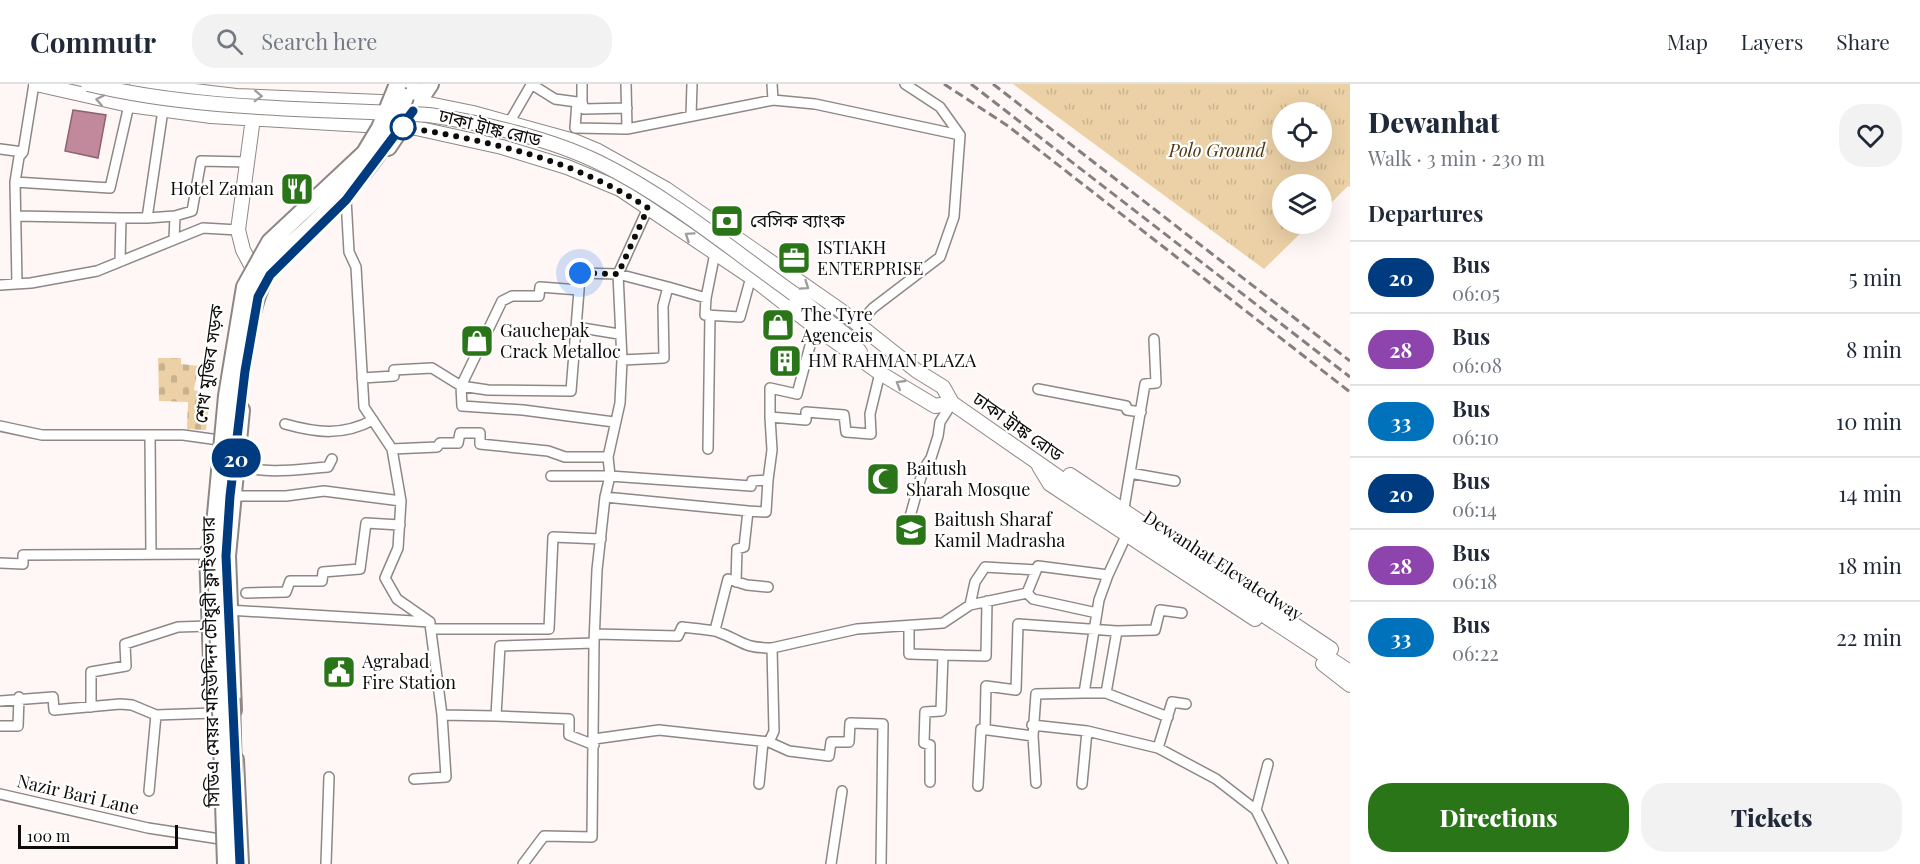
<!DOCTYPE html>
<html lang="en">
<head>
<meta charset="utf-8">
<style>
	body { margin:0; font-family:"Playfair Display","Noto Sans Bengali",serif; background:#f2f2f3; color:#1f2937; height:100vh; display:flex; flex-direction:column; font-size:22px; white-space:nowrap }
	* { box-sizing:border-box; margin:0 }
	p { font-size:20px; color:#747a83 }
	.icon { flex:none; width:33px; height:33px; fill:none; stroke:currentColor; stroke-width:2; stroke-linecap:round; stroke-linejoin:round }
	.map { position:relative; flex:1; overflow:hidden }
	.sheet { display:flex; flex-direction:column; background:#fff; width:570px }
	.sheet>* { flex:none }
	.badge { padding:0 12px; border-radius:20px; font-size:21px; line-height:39px }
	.controls { position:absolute; left:1272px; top:18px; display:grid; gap:12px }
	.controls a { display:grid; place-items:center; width:60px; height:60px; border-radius:50%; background:#fff; box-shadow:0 6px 24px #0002; font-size:30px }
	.scale { position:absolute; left:18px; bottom:15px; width:160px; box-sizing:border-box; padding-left:6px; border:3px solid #0e0c0b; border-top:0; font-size:16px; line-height:21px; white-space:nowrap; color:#0e0c0b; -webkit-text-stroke:4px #fff; paint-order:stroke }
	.you { position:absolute; width:30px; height:30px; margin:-15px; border:4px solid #fff; border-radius:50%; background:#1a73e8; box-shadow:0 0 0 9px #1a73e833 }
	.map>.badge { position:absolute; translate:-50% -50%; box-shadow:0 0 0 3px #fff }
	h2 { padding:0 18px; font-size:22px; line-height:54px }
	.round { display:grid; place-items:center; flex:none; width:63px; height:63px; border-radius:24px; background:#f2f2f3 }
	.head { display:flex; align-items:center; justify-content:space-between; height:102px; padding:0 18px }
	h1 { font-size:28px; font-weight:800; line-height:45px }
	.action { display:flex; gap:12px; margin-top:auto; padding:12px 18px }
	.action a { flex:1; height:69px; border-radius:24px; background:#2b7519; color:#fff; font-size:24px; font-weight:800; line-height:69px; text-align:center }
	.action a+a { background:#f2f2f3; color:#1f2937 }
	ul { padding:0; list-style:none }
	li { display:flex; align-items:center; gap:18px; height:72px; padding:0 18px; border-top:2px solid #e0e1e3 }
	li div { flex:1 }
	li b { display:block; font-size:22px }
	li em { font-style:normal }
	li .badge { min-width:66px; font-weight:700; text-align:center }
	header { display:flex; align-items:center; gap:36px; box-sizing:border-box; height:84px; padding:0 30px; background:#fff; border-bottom:2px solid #e0e1e3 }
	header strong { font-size:28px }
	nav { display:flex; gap:33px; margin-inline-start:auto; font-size:21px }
	.search { width:420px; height:54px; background:#f2f2f3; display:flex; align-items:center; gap:15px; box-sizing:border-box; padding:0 21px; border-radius:24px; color:#747a83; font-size:22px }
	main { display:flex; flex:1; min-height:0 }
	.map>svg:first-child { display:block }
	.grass { fill:url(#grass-tufts); fill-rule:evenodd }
	.cemetery { fill:url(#cemetery-stones) }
	.water { fill:#c2889b; stroke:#8c6370; stroke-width:1.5 }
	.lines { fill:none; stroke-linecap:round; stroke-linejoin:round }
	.street-casing { stroke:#8e8885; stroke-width:12 }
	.secondary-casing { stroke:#8e8885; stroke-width:16 }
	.highway-casing { stroke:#8e8885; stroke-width:20 }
	.street { stroke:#fff; stroke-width:9 }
	.secondary { stroke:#fff; stroke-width:14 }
	.highway { stroke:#fff; stroke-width:16 }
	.rail { stroke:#85807f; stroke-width:3; stroke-dasharray:9 4.5; stroke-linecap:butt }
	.secondary-bridge-casing { stroke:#8e8885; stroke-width:16; stroke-linecap:butt }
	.highway-bridge-casing { stroke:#8e8885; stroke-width:20; stroke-linecap:butt }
	.secondary-bridge { stroke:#fff; stroke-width:14 }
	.highway-bridge { stroke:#fff; stroke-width:16 }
	.oneway { stroke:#9f9e9d }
	.line-casing { stroke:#fff; stroke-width:14 }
	.line { stroke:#003b80; stroke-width:9 }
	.walk { stroke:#0e0c0b; stroke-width:6; stroke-dasharray:0 10.8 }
	.stop-dot { fill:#fff; stroke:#003b80; stroke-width:3 }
	.labels { text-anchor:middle; stroke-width:4.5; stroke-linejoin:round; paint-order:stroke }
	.street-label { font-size:18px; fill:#0e0c0b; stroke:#fff }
	.park-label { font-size:18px; font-style:italic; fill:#4d3810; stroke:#fff }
	.poi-label { font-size:18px; fill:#0e0c0b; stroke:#fff; text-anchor:start }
</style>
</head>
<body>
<header>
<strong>Commutr</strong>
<div class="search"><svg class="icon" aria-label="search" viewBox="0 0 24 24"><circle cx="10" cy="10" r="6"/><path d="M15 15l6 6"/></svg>Search here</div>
<nav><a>Map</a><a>Layers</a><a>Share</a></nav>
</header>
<main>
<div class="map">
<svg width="1350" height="780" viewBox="0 0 1350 780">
	<defs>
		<pattern id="grass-tufts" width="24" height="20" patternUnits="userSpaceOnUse" patternTransform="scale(1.5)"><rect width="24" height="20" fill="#ecd1a6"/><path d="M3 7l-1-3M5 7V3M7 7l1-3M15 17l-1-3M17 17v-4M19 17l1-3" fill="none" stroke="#c9b28e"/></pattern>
		<pattern id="cemetery-stones" width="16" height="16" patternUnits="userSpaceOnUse" patternTransform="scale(1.5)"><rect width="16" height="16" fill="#ecd1a6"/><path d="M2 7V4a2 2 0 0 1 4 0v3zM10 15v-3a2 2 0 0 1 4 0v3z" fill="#c9b28e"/></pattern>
	</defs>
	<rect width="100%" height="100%" fill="#fff7f5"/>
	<!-- grass -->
	<path class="grass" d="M1013,0H1350V103L1348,102L1322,128V100H1282V140H1310L1264,185ZM1282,28H1322V68H1282Z"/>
	<!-- cemetery -->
	<path class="cemetery" d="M158,274H181V280L198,282L194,306L209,311L206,346L187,345L188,318L159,317Z"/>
	<!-- water -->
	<path class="water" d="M73,26L106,31L98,74L65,67Z"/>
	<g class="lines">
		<!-- street casing -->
		<g class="street-casing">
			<path id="street" d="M531,0L555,15L577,18
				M582,0V18H577L575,44L627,45L773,16L815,20L960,51
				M626,0L627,45
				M772,0L773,16
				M582,18L584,25L627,24
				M691,32L692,0
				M509,39L531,1
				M0,65L23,68L19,73L15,98L110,104L129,21
				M23,68L34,0
				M15,98L17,200
				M16,132L121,134
				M147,134L175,132
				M174,155L175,132L192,127L201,77L246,78
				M120,177L121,134H147L163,26
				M0,201L31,199L97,187L203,144L238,146
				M668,203L706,214L715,169
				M706,214L705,231L740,233L751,193
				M858,241L873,224L940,173L954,133L960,51L940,23L905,0
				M576,243L619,250
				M362,294L394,292V286L432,284L461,302L488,306L571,307L579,206
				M1038,305L1126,322L1127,326L1141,328
				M770,333V304L797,310L815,243
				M614,338L523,326L462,322L461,302L502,217L512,212H539L540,203L579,206L580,189L618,190L668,203L663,222L664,274L622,276
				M285,340C317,349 343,352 373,336
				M0,342L42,351H183L219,356
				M150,351L151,470
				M392,365L437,363L440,359H458L460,349H480V360L548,367L565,373H608
				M708,365L710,231
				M235,382C272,390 291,386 328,383L332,375
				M1130,389L1175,397
				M551,392H610L751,402L752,397L768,396L772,366L770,333L806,336V328L844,331L846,348L871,350L870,330L880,289
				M230,412H286L324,407L401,417
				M605,413L748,427L744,463L737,465L736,498
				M1124,424L1145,300L1156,299L1154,255
				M748,427L766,428L768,396
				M906,447L923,386L931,374L938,352L940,338L952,319
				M0,479L23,480V471L208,470
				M246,509L286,508L290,497H322L323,488L360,485L366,439L400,441
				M1027,509L1033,515L1097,529
				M970,521L975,498L985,483L1036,486
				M228,526L430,538L397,515L385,494L398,464L401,417L392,365L364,323L356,183L349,168L346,115
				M430,540L442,631
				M909,543V570L943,571L941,627L925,628L924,659L930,661V698
				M431,545H549L553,453L601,455
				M715,546L728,495L747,501L768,503
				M1117,547L1155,546L1160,526L1182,529
				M595,550L678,552L682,543C688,544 714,546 718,548C743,557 742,564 772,564L774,647L769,658L789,667L829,672L831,658H849L850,639L883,640L881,780
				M772,564L857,545L943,539L970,521L1027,509L1038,482L1108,491L1126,452
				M943,571L986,572L987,517
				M1084,609H1106L1168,633
				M0,617L53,613L54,626L120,620L132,621L156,631L214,629
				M91,623V588L126,582L125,560L178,543L209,542
				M1032,641L1087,647L1158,664L1216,695L1256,726L1283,780
				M0,642H18L19,613
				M985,646L986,602L1016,606L1018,540L1117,547L1106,609
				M1033,652L1036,699
				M594,655L659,646L769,658
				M594,661L569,651V635L496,632L500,562L594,559L597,486L605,413L610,392L608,373L620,319L622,276L618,190L648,124
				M1158,664L1172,618L1186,620
				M414,695L446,693L442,631L496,632
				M759,700L763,658
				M1082,700L1087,647
				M978,702L981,645L1033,652L1036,610L1084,609L1099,516L1108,491
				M149,707L156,631
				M0,710L148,744L220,755
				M1256,726L1268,680
				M326,780L329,693
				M523,780L544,752L592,753L594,559
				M831,780L842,707"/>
		</g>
		<!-- secondary casing -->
		<g class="secondary-casing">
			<path id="secondary" d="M36,0L129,21L211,32L416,44L502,63L567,83L620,105L751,193L815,243L880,289L935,322L952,319L1130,443L1350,588
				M137,0L236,12L429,20L473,29L574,57L598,67L666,105L840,226L917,287L943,303L952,319
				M251,181L243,166L238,146L253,34
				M794,210L847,252L860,268
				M1039,382L1050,400L1255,535
				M1070,391L1331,565
				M1323,580L1350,601"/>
		</g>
		<!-- highway casing -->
		<g class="highway-casing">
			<path id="highway" d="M398,23L412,0
				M388,63L430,0
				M208,469L213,605
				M233,626L227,472L241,326
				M235,676L240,780"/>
		</g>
		<!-- street -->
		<use href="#street" class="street"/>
		<!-- secondary -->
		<use href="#secondary" class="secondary"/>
		<!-- highway -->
		<use href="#highway" class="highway"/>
		<!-- rail -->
		<path class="rail" d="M944,0L1008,42L1350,308
			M971,0L1350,293
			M993,0L1350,277"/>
		<!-- secondary-bridge casing -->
		<g class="secondary-bridge-casing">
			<path id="secondary-bridge" d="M88,0C200,27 314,24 429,31C484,39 551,55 600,79C669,113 731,165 794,210"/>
		</g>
		<!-- highway-bridge casing -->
		<g class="highway-bridge-casing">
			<path id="highway-bridge" d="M234,342C242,294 245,218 273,179C282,166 298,155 309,144C350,105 389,68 405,13
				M231,614L233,690
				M226,780L215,441L227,312L245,203L270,158L365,69L380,44L398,0"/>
		</g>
		<!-- secondary-bridge -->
		<use href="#secondary-bridge" class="secondary-bridge"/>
		<!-- highway-bridge -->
		<use href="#highway-bridge" class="highway-bridge"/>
	</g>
	<!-- one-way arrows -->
	<defs><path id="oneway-chevron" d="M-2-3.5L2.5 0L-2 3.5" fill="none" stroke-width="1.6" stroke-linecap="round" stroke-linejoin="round" transform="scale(1.5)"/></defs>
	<g class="oneway">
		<use href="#oneway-chevron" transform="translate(258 12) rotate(2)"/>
		<use href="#oneway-chevron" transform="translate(100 16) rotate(-169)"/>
		<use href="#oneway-chevron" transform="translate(689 152) rotate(-146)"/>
		<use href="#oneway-chevron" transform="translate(805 202) rotate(35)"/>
		<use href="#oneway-chevron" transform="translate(900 300) rotate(-149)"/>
	</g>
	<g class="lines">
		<!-- line casing -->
		<g class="line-casing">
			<path id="line" d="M240,780L226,472L230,412L245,287L258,213L270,191L346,116L413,27"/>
		</g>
		<!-- line -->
		<use href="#line" class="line"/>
		<!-- walk -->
		<path class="walk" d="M403,43C486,56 576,76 648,124L618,190L580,189"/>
	</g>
	<!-- icons -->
	<defs>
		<g id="restaurant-square" transform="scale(1.725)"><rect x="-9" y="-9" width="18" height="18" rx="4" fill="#2b7519" stroke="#fff"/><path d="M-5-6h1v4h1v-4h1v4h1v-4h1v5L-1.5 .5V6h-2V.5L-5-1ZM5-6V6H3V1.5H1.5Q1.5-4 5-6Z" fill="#fff"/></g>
		<g id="bank-square" transform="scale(1.725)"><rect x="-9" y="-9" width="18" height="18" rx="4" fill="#2b7519" stroke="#fff"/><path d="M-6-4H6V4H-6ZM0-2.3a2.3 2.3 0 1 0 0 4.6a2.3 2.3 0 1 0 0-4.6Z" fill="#fff"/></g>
		<g id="office-square" transform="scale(1.725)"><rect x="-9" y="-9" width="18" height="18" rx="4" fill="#2b7519" stroke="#fff"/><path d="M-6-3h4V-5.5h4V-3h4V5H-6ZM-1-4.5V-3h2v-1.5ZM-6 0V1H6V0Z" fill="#fff"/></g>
		<g id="shop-square" transform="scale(1.725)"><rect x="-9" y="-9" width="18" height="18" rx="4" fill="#2b7519" stroke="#fff"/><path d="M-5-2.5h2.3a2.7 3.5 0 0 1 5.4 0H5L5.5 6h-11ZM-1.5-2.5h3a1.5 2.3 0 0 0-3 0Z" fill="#fff"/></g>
		<g id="building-square" transform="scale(1.725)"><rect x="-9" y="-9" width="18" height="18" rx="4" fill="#2b7519" stroke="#fff"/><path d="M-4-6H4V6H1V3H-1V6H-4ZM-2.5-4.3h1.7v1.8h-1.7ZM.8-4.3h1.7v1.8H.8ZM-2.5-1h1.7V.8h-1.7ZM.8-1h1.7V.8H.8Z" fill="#fff"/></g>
		<g id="mosque-square" transform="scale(1.725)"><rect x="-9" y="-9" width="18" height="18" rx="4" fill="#2b7519" stroke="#fff"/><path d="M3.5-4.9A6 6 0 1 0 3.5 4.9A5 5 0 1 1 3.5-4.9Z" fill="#fff"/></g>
		<g id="school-square" transform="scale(1.725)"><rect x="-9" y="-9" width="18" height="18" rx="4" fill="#2b7519" stroke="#fff"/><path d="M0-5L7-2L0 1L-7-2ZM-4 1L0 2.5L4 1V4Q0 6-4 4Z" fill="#fff"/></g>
		<g id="civic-square" transform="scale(1.725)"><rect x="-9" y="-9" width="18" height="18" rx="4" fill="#2b7519" stroke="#fff"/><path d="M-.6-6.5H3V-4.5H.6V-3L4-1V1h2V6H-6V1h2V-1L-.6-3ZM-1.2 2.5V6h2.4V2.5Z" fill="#fff"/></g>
	</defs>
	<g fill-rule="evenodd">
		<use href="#restaurant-square" x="297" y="105"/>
		<use href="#bank-square" x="727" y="137"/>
		<use href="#office-square" x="794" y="174"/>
		<use href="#shop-square" x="778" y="241"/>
		<use href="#shop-square" x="477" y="257"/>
		<use href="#building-square" x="785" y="277"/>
		<use href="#mosque-square" x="883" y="395"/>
		<use href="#school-square" x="911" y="446"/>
		<use href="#civic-square" x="339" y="588"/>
	</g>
	<!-- markers -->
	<circle class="stop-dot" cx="403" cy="43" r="12"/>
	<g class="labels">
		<!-- street labels -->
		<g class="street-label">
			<text transform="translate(490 44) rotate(14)" y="6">ঢাকা ট্রাঙ্ক রোড</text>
			<text transform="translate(209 280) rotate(-82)" y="6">শেখ মুজিব সড়ক</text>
			<text transform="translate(1018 343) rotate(35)" y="6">ঢাকা ট্রাঙ্ক রোড</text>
			<text transform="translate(1223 482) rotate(33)" y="6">Dewanhat Elevatedway</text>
			<text transform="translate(211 578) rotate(-91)" y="6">সিডিএ মেয়র মহিউদ্দিন চৌধুরী ফ্লাইওভার</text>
			<text transform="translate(78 711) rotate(13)" y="6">Nazir Bari Lane</text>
		</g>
		<!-- park labels -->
		<g class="park-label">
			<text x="1217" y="73">Polo Ground</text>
		</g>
		<!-- poi labels -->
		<g class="poi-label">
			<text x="274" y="111" text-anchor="end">Hotel Zaman</text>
			<text x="750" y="143">বেসিক ব্যাংক</text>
			<text x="817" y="170">ISTIAKH<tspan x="817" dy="21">ENTERPRISE</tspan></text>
			<text x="801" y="237">The Tyre<tspan x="801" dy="21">Agenceis</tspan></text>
			<text x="500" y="253">Gauchepak<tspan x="500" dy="21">Crack Metalloc</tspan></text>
			<text x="808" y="283">HM RAHMAN PLAZA</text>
			<text x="906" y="391">Baitush<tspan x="906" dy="21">Sharah Mosque</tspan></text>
			<text x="934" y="442">Baitush Sharaf<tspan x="934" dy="21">Kamil Madrasha</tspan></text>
			<text x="362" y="584">Agrabad<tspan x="362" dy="21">Fire Station</tspan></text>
		</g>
	</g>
</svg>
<div class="controls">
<a><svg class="icon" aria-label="locate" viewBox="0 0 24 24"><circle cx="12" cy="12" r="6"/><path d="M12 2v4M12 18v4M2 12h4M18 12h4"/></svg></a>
<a><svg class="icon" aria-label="layers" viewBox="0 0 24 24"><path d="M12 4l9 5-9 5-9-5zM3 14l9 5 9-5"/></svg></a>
</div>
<div class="scale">100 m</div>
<div class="you" style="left:580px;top:189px"></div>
<b class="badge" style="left:236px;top:374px;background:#003b80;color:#fff">20</b>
</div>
<section class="sheet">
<div class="head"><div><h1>Dewanhat</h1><p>Walk · 3 min · 230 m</p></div><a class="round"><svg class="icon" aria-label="heart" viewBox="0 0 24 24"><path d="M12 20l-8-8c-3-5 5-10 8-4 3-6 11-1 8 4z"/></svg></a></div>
<h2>Departures</h2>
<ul>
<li><span class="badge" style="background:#003b80;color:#fff">20</span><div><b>Bus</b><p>06:05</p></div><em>5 min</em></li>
<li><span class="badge" style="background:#8e44ad;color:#fff">28</span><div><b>Bus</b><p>06:08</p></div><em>8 min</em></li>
<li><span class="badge" style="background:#0072bc;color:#fff">33</span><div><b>Bus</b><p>06:10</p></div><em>10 min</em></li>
<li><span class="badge" style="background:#003b80;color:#fff">20</span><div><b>Bus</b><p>06:14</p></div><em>14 min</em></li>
<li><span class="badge" style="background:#8e44ad;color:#fff">28</span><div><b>Bus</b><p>06:18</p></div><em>18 min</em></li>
<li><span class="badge" style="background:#0072bc;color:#fff">33</span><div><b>Bus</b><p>06:22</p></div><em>22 min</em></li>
</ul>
<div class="action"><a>Directions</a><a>Tickets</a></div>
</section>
</main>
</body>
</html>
